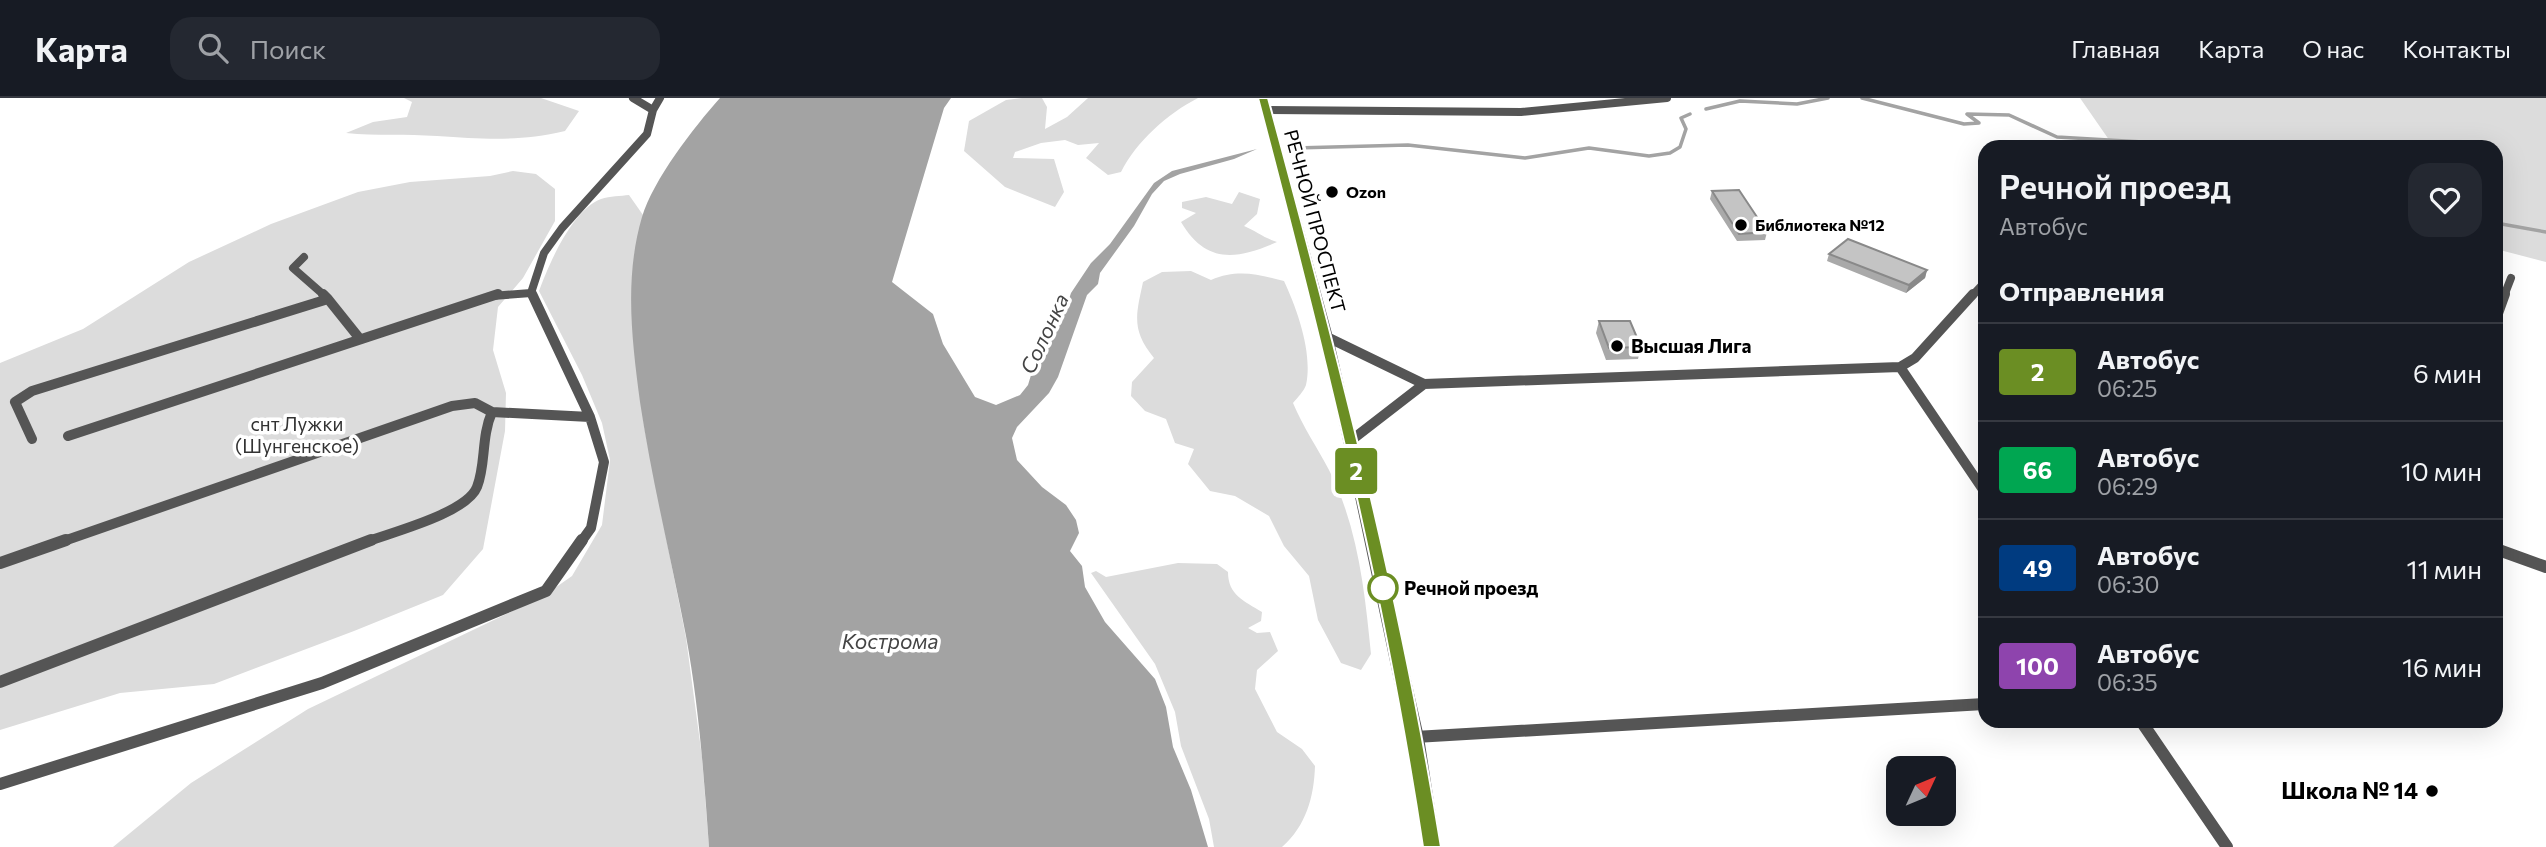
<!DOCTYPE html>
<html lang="ru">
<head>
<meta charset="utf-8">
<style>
	body { margin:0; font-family:Commissioner,sans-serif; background:#242831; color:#f1f3f6; height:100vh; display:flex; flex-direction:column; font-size:26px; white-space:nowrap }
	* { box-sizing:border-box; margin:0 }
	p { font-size:23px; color:#9ea1a6 }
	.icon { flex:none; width:38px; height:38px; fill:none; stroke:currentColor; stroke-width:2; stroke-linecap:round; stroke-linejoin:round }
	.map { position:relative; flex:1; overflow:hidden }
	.details { position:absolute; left:1978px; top:42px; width:525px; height:588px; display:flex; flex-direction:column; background:#171b24; border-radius:21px; box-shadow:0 7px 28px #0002 }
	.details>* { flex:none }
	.badge { padding:0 14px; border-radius:5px; font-size:24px; line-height:46px }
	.needle { width:46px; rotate:46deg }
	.tools { position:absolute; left:1886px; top:658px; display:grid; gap:14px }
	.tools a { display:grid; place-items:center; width:70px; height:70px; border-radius:14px; background:#171b24; box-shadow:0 7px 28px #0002; font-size:35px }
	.map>.badge { position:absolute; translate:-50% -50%; box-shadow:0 0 0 4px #fff }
	h2 { padding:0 21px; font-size:26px; line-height:63px }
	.round { display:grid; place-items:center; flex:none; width:74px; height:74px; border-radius:21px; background:#242831 }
	.overview { display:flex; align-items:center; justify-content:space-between; height:119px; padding:0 21px }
	h1 { font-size:33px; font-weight:600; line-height:52px }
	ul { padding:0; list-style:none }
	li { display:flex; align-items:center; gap:21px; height:98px; padding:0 21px; border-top:2px solid #363941 }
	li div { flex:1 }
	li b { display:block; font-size:26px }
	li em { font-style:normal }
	li .badge { min-width:77px; font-weight:700; text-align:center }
	header { display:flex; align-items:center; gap:42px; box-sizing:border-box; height:98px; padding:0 35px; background:#171b24; border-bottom:2px solid #363941 }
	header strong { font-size:33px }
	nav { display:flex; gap:38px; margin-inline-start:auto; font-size:24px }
	.search { width:490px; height:63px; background:#242831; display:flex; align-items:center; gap:18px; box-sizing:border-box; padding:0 24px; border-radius:21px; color:#9ea1a6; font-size:26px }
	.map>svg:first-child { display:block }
	.green { fill:#dcdcdc }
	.water { fill:#a3a3a3 }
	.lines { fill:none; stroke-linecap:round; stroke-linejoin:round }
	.stream { stroke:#a3a3a3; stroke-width:3.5 }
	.minor-far2 { stroke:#555; stroke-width:8 }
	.minor-far1 { stroke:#555; stroke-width:10 }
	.minor { stroke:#555; stroke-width:12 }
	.tertiary { fill:#555; fill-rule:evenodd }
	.wall { fill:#a9a9a9 }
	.shaded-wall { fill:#898989 }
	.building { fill:#c4c4c4; stroke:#898989; stroke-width:2 }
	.line { fill:#6b8e23; stroke:#fff; stroke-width:2 }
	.poi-dot { fill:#000; stroke:#fff; stroke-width:2.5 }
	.stop-dot { fill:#fff; stroke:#6b8e23; stroke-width:3.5 }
	.labels { text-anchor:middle; stroke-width:7; stroke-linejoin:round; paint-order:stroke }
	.far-poi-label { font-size:16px; font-weight:bold; fill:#000; stroke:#fff; text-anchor:start }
	.street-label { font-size:19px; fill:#000; stroke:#fff }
	.poi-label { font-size:19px; font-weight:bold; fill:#000; stroke:#fff; text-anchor:start }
	.park-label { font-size:19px; fill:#333; stroke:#fff }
	.stop-label { font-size:19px; font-weight:bold; fill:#000; stroke:#fff; text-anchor:start }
	.water-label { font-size:21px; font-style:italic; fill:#444; stroke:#fff }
	.near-poi-label { font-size:23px; font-weight:bold; fill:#000; stroke:#fff; text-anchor:end }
</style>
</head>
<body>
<header>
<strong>Карта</strong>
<div class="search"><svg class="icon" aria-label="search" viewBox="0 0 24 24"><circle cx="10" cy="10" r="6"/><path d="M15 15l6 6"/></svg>Поиск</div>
<nav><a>Главная</a><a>Карта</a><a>О нас</a><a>Контакты</a></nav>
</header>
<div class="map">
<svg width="2546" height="749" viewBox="0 0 2546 749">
	<rect width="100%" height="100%" fill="#fff"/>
	<!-- green -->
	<path class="green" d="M404,0H541L579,13L565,33C517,44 485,41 437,38C406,36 376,38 346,35L373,24L407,19L412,4Z
		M1022,0H1042L1047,9L1045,31L1067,19L1088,0H1198C1167,16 1137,43 1121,74L1108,77L1086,60L1099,45L1078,47L1065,42L1041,45L1015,54L1013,60L1054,61L1064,94L1055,109L1005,89L964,53L969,23L1006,2Z
		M2080,0H2546V164L2496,151V49H2114Z
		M513,73L536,76L555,91V123L523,180L498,209L493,252L506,295L505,333L483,451L443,497L354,533L214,586L120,595L0,632V265L83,231L189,164L271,126L358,94L410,84L490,78Z
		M1239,94L1260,101L1257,116L1244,128C1256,133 1264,140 1277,144C1236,162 1206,166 1181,124L1196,115L1182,110V104L1206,99L1232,106Z
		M629,97L643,117L634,158L644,328L686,540L702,659L709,749H113L191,685L308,611L542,499L572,478L602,427L610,362L602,325L582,277L539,193C549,166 572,112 601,101C610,98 621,98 629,97Z
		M1191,173L1211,182C1237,171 1257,176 1284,183C1297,211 1313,255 1306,287C1304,293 1297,300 1293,305C1303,329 1317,349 1329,372C1358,428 1365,495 1371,556L1361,572L1341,565L1318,522L1309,478L1284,448L1269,418L1235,398L1210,393L1188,366L1194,351L1175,345L1166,321L1145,313L1131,298L1132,284L1154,260C1131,232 1136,217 1143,184L1162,174Z
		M1178,465L1217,466L1228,474C1228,497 1244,503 1262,514L1261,523L1248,530L1257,535L1270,534L1278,553L1257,572L1255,591L1277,634L1302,651L1315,668C1314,699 1306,728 1282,749H1214L1209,721L1181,648L1175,614L1155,566L1091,475L1096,473L1106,479Z"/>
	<!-- water -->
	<path class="water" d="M720,0H951L944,10L892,184L933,216L943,246L975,299L996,307L1020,297L1028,287L1038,254L1063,219L1071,195L1091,165L1110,146L1154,85L1172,73L1257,51L1234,61L1180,76L1164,83L1152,96L1134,128L1100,175L1098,186L1087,197L1058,279L1049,295L1017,329L1012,340L1017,362L1042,389L1066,407L1076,422L1079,435L1070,453L1082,468L1085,489L1105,524L1155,581L1166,609L1173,649L1191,692L1208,749H709C704,679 699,608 686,538C671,460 652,383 640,304C632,243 624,180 642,119C653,82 694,29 720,0Z"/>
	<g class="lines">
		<!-- stream -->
		<path class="stream" d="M1862,0L1964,26L1979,25L1967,16L2009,17L2057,39L2143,44L2168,49
			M1706,11L1740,3L1797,6L1828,0
			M1295,50L1408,47L1525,60L1589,50L1649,58L1670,55L1680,49L1686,31L1681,20L1690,16
			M2496,125L2546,134"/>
		<!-- minor-far2 -->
		<path class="minor-far2" d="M653,12L660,0
			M1265,12L1521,14L1667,0
			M304,159L293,170L325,198
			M492,198L531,195
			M533,198L531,195L544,155L562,130L647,36L653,12L633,0
			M1972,198L1984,185
			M2504,198L2511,180"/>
		<!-- minor-far1 -->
		<path class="minor-far1" d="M323,196L328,201
			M532,196L590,319L604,364L591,430L581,444
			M2496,221L2505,196
			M1327,239L1424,286L1900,269L1915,260L1973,196
			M1900,269L1984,393
			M68,338L498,196
			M32,341L15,304L32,293L328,201L360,241
			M1349,344L1424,286
			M61,444L452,308L475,305L492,314L590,319
			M366,444C392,434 467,415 477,389C486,367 481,339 492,314"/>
		<!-- minor -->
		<path class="minor" d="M2496,451L2546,469
			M0,465L66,442
			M0,584L371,442
			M2141,623L2227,749
			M1415,639L1984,606
			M0,686L322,585L546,493L582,442"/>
		<!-- tertiary -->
		<path class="tertiary" d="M1258,0H1268L1333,239L1424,639L1441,749H1423L1406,639L1321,239Z"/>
	</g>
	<!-- wall -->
	<path class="wall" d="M1712,93L1767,134L1765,142L1737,143L1710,101Z
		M1829,156L1927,172L1925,180L1906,195L1827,163Z
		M1599,223L1641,249L1638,261L1606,262L1596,235Z"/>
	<!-- shaded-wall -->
	<path class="shaded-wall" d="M1927,172L1925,180L1906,195L1909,187Z"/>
	<!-- building -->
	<path class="building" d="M1739,92L1767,134L1739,136L1712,93Z
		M1848,141L1927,172L1909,187L1829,156Z
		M1599,223H1630L1641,249L1609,250Z"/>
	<!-- line -->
	<path class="line" d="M1258,0H1268C1335,247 1400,496 1441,749H1423C1385,496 1323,247 1258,0Z"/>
	<!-- markers -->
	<g class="poi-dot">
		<circle cx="1332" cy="94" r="7"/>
		<circle cx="1741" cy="127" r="7"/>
		<circle cx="1617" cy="248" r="7"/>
		<circle cx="2432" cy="693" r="7"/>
	</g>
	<circle class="stop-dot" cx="1383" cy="490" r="14"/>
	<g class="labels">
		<!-- far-poi labels -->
		<g class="far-poi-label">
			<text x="1346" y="100">Ozon</text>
			<text x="1755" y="133">Библиотека №12</text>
		</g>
		<!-- street labels -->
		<g class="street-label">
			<text transform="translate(1315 123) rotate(75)" y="7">РЕЧНОЙ ПРОСПЕКТ</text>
		</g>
		<!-- poi labels -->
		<g class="poi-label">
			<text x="1631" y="255">Высшая Лига</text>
		</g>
		<!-- park labels -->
		<g class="park-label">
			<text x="297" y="333">снт Лужки<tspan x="297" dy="22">(Шунгенское)</tspan></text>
		</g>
		<!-- stop labels -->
		<g class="stop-label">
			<text x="1404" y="497">Речной проезд</text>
		</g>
		<!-- water labels -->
		<g class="water-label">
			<text transform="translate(1045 236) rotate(-65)" y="7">Солонка</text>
			<text x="890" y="551">Кострома</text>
		</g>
		<!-- near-poi labels -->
		<g class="near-poi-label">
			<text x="2418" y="701">Школа № 14</text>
		</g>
	</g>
</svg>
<div class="tools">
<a><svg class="needle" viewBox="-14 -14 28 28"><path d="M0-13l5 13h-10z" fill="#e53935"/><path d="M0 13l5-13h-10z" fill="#9ea1a6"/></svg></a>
</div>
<b class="badge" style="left:1356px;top:373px;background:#6b8e23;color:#fff">2</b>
<section class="details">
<div class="overview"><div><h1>Речной проезд</h1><p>Автобус</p></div><a class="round"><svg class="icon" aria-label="heart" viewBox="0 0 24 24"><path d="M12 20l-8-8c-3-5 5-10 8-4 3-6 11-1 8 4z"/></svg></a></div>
<h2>Отправления</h2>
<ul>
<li><span class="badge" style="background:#6b8e23;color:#fff">2</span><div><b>Автобус</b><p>06:25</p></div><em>6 мин</em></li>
<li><span class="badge" style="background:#00a651;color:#fff">66</span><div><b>Автобус</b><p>06:29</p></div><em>10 мин</em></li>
<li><span class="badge" style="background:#003b80;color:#fff">49</span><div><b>Автобус</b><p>06:30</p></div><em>11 мин</em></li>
<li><span class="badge" style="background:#8e44ad;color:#fff">100</span><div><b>Автобус</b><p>06:35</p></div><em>16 мин</em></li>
</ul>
</section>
</div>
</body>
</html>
